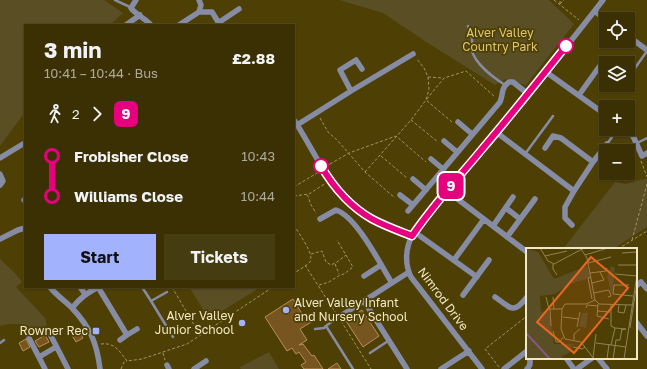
<!DOCTYPE html>
<html lang="en">
<head>
<meta charset="utf-8">
<style>
	body { margin:0; font-family:"Golos Text",sans-serif; background:#453c12; color:#f1f3f6; height:100vh; display:flex; flex-direction:column; font-size:15px; white-space:nowrap }
	* { box-sizing:border-box; margin:0 }
	p { font-size:13px; color:#aba99a }
	.icon { flex:none; width:22px; height:22px; fill:none; stroke:currentColor; stroke-width:2; stroke-linecap:round; stroke-linejoin:round }
	.map { position:relative; flex:1; overflow:hidden }
	.sheet { position:absolute; left:24px; top:24px; width:271px; height:264px; display:flex; flex-direction:column; background:#3a3003; border-radius:0px; box-shadow:0 1px 3px #0004,0 0 0 1px #544b25 }
	.sheet>* { flex:none }
	.badge { padding:0 8px; border-radius:6px; font-size:14px; line-height:26px }
	.fabs { position:absolute; left:599px; top:12px; display:grid; gap:8px }
	.fabs a { display:grid; place-items:center; width:36px; height:36px; border-radius:0px; background:#3a3003; box-shadow:0 1px 3px #0004,0 0 0 1px #544b25; font-size:20px }
	.map>.badge { position:absolute; translate:-50% -50%; box-shadow:0 0 0 2px #fff }
	.legs { display:flex; align-items:center; gap:6px; height:44px; padding:0 20px; font-size:13px }
	.legs p { margin-inline-start:auto }
	.summary { display:flex; align-items:center; justify-content:space-between; height:68px; padding:0 20px }
	h1 { font-size:22px; font-weight:700; line-height:30px }
	.cta { display:flex; gap:8px; margin-top:auto; padding:8px 20px }
	.cta a { flex:1; height:46px; border-radius:0px; background:#a2b2fd; color:#111; font-size:16px; font-weight:700; line-height:46px; text-align:center }
	.cta a+a { background:#453c12; color:#f1f3f6 }
	ul { padding:0 20px; list-style:none }
	li { display:flex; align-items:center; gap:14px; height:40px; font-size:15px }
	li i { display:grid; place-items:center; width:6px; height:100%; margin:0 5px; background:currentColor }
	li i::after { content:''; width:10px; height:10px; margin:-5px; border:3px solid; border-radius:50%; background:#3a3003 }
	li p { margin-inline-start:auto }
	li:first-child i { background:linear-gradient(#0000 50%,currentColor 0) }
	li:last-child i { background:linear-gradient(currentColor 50%,#0000 0) }
	.map>svg:first-child { display:block }
	.green { fill:#5a4e24 }
	.building { fill:#775521; stroke:#b98e53 }
	.lines { fill:none; stroke-linecap:round; stroke-linejoin:round }
	.path { stroke:#a09464; stroke-width:1; stroke-dasharray:3 2; stroke-linecap:butt }
	.lane { stroke:#868ca4; stroke-width:2.5 }
	.street { stroke:#868ca4; stroke-width:5.5 }
	.path-bridge { stroke:#a09464; stroke-width:1; stroke-dasharray:3 2; stroke-linecap:butt }
	.line-1-casing { stroke:#fff; stroke-width:9 }
	.line-1 { stroke:#e6007e; stroke-width:6 }
	.stop-1-dot { fill:#fff; stroke:#e6007e; stroke-width:2 }
	.poi-dot { fill:#a2b2fd; stroke:#4e4004; stroke-width:1.5 }
	.labels { text-anchor:middle; stroke-width:3.5; stroke-linejoin:round; paint-order:stroke }
	.park-label { font-size:12px; fill:#dec66e; stroke:#4e4004 }
	.street-label { font-size:12px; fill:#f2e8c6; stroke:#4e4004 }
	.poi-label { font-size:12px; fill:#f2e8c6; stroke:#4e4004; text-anchor:end }
	.inset-river { fill:none; stroke:#85577c; stroke-width:2 }
	.inset-road { fill:none; stroke:#908352; stroke-width:1 }
	.view { fill:#e9671f; fill-opacity:0.15; stroke:#e9671f; stroke-width:2 }
	.inset-edge { fill:none; stroke:#f2e8c6; stroke-width:2 }
</style>
</head>
<body>
<div class="map">
<svg width="647" height="369" viewBox="0 0 647 369">
	<rect width="100%" height="100%" fill="#4e4004"/>
	<!-- green -->
	<path class="green" d="M0,0H104L123,13L110,25H25V112L0,146Z
		M339,0H549L574,24L526,85L506,79L495,85L431,45L383,13Z
		M644,179H647V227L613,249H563L615,182L626,184Z
		M0,259L15,273L22,282L16,287L45,318L47,325L32,332L21,324H9L0,326Z
		M189,287H261L209,319Z
		M269,352L279,369H241L240,367Z"/>
	<!-- building -->
	<path class="building" d="M293,299L304,317L309,314L313,321L300,329L307,340L299,345L303,344L312,356L314,355L323,369H304L301,365L306,362L299,352L296,354L292,348L287,351L265,317Z
		M362,310L379,336L363,347L346,321Z
		M77,328L83,338L76,342L70,332Z
		M45,335L49,342L39,347L35,341Z
		M26,339L30,347L23,351L19,343Z
		M337,363L341,369H328Z"/>
	<g class="lines">
		<!-- path -->
		<path class="path" d="M554,0L579,20
			M560,4L564,0
			M560,4V0
			M428,77L443,78
			M320,118L328,132L337,140L365,172L395,198
			M411,120L438,142
			M452,122L426,100L444,78L466,71L495,97
			M381,156L407,178
			M641,161L647,177
			M330,164L349,153L396,136L426,162
			M365,172L411,120L426,100L429,89L428,77L424,68L417,59
			M294,187L317,173
			M307,195L309,198L310,203L316,213
			M294,196L309,194L326,183
			M294,225C298,233 315,254 310,262C306,266 299,270 294,273
			M632,240L647,184
			M618,249L647,231
			M311,254L322,251L326,262L331,265L337,262L346,255
			M335,264L339,274
			M305,265L335,312
			M319,285L329,282L340,275L344,274L353,267L337,240
			M172,287L200,335
			M341,321L371,369
			M101,344C115,342 120,352 127,361L142,359L187,344L273,287
			M163,353L165,360
			M499,367L485,349L527,316
			M121,369L124,362L127,361"/>
		<!-- lane -->
		<path class="lane" d="M115,0L130,7
			M468,26C470,31 473,36 472,42C472,45 471,48 472,51C476,65 493,77 505,85
			M628,78L647,51
			M602,129L612,137L607,144
			M637,143L647,138
			M525,154L553,116
			M142,287L151,301L167,292
			M151,301L173,337
			M338,317L326,326L353,369
			M315,329L324,328L326,326
			M0,343L4,340
			M370,353L388,341"/>
		<!-- street -->
		<path class="street" d="M136,0L131,8C135,14 145,18 151,25
			M595,11L606,20
			M199,12H212L220,25
			M218,23L239,9
			M126,25L140,15
			M179,25L199,12L201,5L199,0
			M628,36L647,50
			M546,72L606,115
			M351,91L413,54
			M579,95L599,67
			M294,120C316,153 330,193 365,214C380,224 396,229 412,236
			M458,122L472,134
			M297,125L351,91L340,70L356,60L362,69
			M624,129L633,136L642,156L647,153
			M496,132L574,191L593,162L607,144
			M444,141L457,152
			M545,148L553,136L561,138L593,162
			M0,158L23,144
			M431,159L443,169
			M0,174L3,181L0,185
			M413,179L426,190
			M447,191L527,252
			M400,195L413,205
			M24,200H25
			M506,208L520,219
			M408,211L500,102C504,93 500,89 509,82H513L528,94
			M320,219L336,210C357,217 380,264 392,283
			M572,225L565,218V207L574,191
			M493,226L513,197
			M420,236L477,277
			M507,237L535,199
			M0,239L18,230L25,228
			M454,260L484,219
			M364,276L381,265
			M636,286L641,282L647,289
			M50,287C56,295 65,301 72,308C90,327 97,343 100,369
			M80,287L85,294
			M98,287L127,335L137,329
			M463,295L489,260
			M495,297C511,308 513,315 527,297
			M364,301L407,369
			M72,308C81,297 86,294 98,287
			M339,317L409,272
			M636,322L647,336
			M50,334L68,369
			M29,338L45,369
			M120,340L127,335
			M39,357L56,347
			M566,358L574,369
			M598,358L607,369
			M167,365L169,369
			M194,369L206,361
			M441,369L469,351
			M482,369L411,277C405,265 405,249 412,236C417,227 425,218 432,210C447,191 462,173 477,156C520,104 562,53 603,0
			M504,369L527,351
			M527,369C530,366 531,362 529,358
			M577,369L592,358"/>
		<!-- path-bridge -->
		<path class="path-bridge" d="M317,173L330,164"/>
	</g>
	<g class="lines">
		<!-- line-1 casing -->
		<g class="line-1-casing">
			<path id="line-1" d="M321,166C334,188 349,206 372,219C385,226 399,231 412,236C433,205 459,177 483,148C511,115 539,80 566,46"/>
		</g>
		<!-- line-1 -->
		<use href="#line-1" class="line-1"/>
	</g>
	<!-- markers -->
	<g class="stop-1-dot">
		<circle cx="566" cy="46" r="7"/>
		<circle cx="321" cy="166" r="7"/>
	</g>
	<g class="poi-dot">
		<circle cx="286" cy="310" r="4"/>
		<circle cx="242" cy="323" r="4"/>
		<rect x="92" y="327" width="8" height="8" rx="2"/>
	</g>
	<g class="labels">
		<!-- park labels -->
		<g class="park-label">
			<text x="500" y="37">Alver Valley<tspan x="500" dy="14">Country Park</tspan></text>
		</g>
		<!-- street labels -->
		<g class="street-label">
			<text transform="translate(443 299) rotate(53)" y="4">Nimrod Drive</text>
		</g>
		<!-- poi labels -->
		<g class="poi-label">
			<text x="294" y="307" text-anchor="start">Alver Valley Infant<tspan x="294" dy="14">and Nursery School</tspan></text>
			<text x="234" y="320">Alver Valley<tspan x="234" dy="14">Junior School</tspan></text>
			<text x="88" y="335">Rowner Rec</text>
		</g>
	</g>
	<!-- overview -->
	<g transform="translate(526 248)">
		<rect width="111" height="111" fill="#4e4004"/>
		<path d="M0,1L12,4L28,31L61,18L64,28L61,31L44,36L29,46L14,48L15,64L23,62L28,96H47L43,105L36,108V111H0ZM85,18L89,20L86,47L81,28ZM56,65H62L60,80L53,78Z" fill="#5a4e24"/>
		<path class="inset-river" d="M0,85L24,111"/>
		<path class="inset-road" d="M14,0L22,13L28,16L58,0M55,1L61,10L69,52M96,5L111,4M59,7L82,0M19,8L41,3M62,15L85,9M27,16V21L31,27M92,17H111M64,25L80,23L81,20M89,26L111,28M65,29L62,30L66,51M66,35L78,32L74,24M103,37H88L87,46L107,48M67,45L83,42L85,48L82,49M20,49L23,61H36M27,49L28,61M69,52L73,56L106,57M72,56L71,68L83,71M93,57L92,64L98,65L100,57M60,60L61,57L72,58M24,61L25,78M72,63L84,64M37,69L53,71M51,79L54,64M89,80L100,81L95,82M104,80L111,35M27,83L30,94H34L37,89M48,92V86L54,81M90,92H94L96,81M70,95L100,99M85,97L89,80L85,78V56M47,99L56,101L59,99M67,110L70,86M68,111L55,94L39,91L35,81L36,61L39,56H60L69,52M81,111L83,96M87,111L90,92M98,111L111,27"/>
		<path class="view" d="M65,9L102,40L48,105L11,74Z"/>
		<rect width="111" height="111" class="inset-edge"/>
	</g>
</svg>
<div class="fabs">
<a><svg class="icon" aria-label="locate" viewBox="0 0 24 24"><circle cx="12" cy="12" r="6"/><path d="M12 2v4M12 18v4M2 12h4M18 12h4"/></svg></a>
<a><svg class="icon" aria-label="layers" viewBox="0 0 24 24"><path d="M12 4l9 5-9 5-9-5zM3 14l9 5 9-5"/></svg></a>
<a>+</a>
<a>−</a>
</div>
<b class="badge" style="left:451px;top:186px;background:#e6007e;color:#fff">9</b>
<section class="sheet">
<div class="summary"><div><h1>3 min</h1><p>10:41 – 10:44 · Bus</p></div><b>£2.88</b></div>
<div class="legs"><svg class="icon" aria-label="walk" viewBox="0 0 24 24"><circle cx="13" cy="4" r="2"/><path d="M13 8l-2 6 4 7M11 14l-3 7M7 12l3-4h3l4 4"/></svg>2<svg class="icon" aria-label="forward" viewBox="0 0 24 24"><path d="M9 5l7 7-7 7"/></svg><b class="badge" style="background:#e6007e;color:#fff">9</b></div>
<ul>
<li><i style="color:#e6007e"></i><b>Frobisher Close</b><p>10:43</p></li>
<li><i style="color:#e6007e"></i><b>Williams Close</b><p>10:44</p></li>
</ul>
<div class="cta"><a>Start</a><a>Tickets</a></div>
</section>
</div>
</body>
</html>
